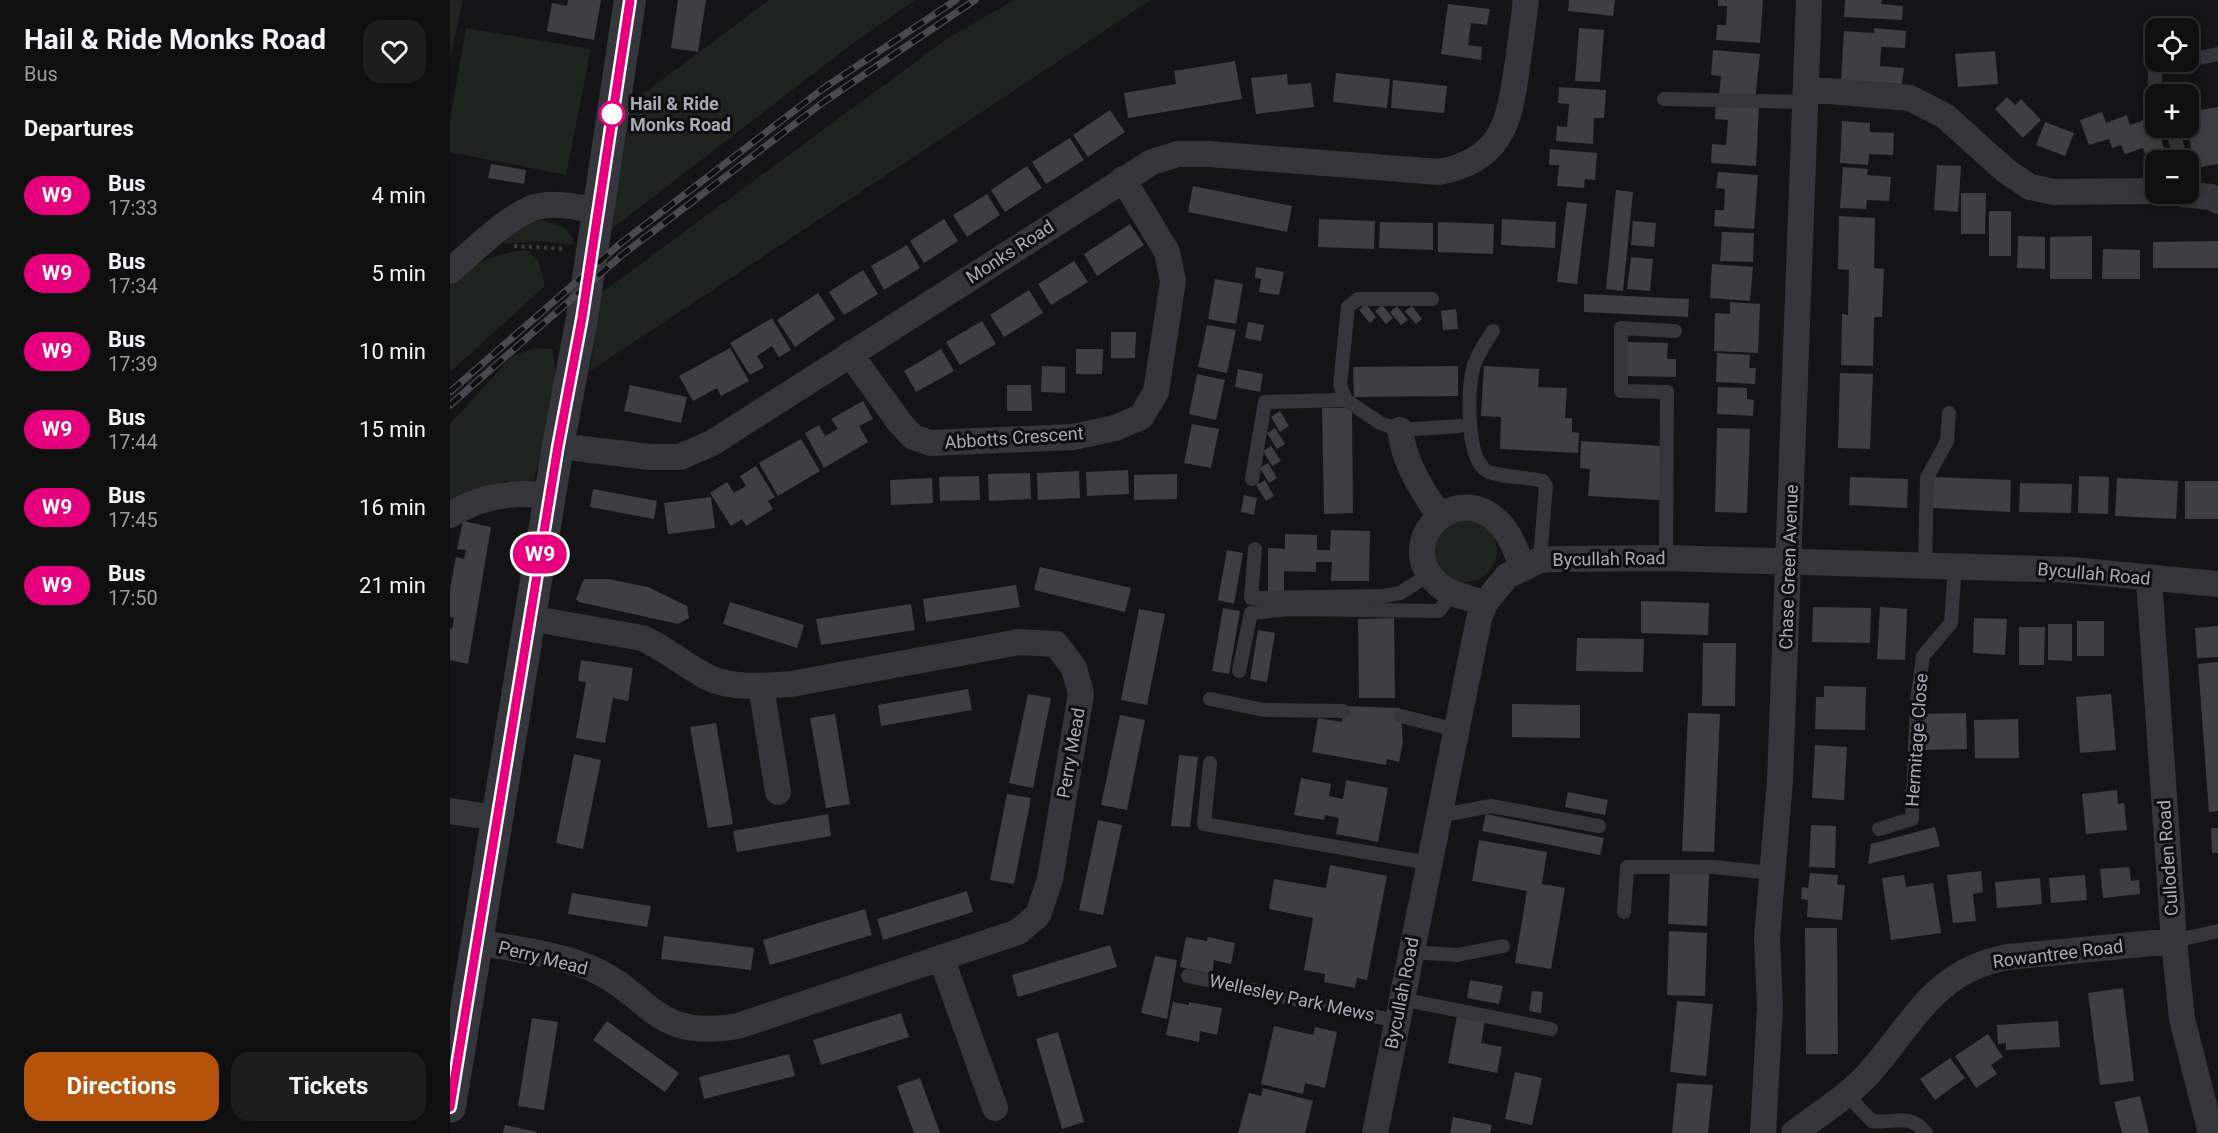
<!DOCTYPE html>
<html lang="en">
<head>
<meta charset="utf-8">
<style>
	body { margin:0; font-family:Roboto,sans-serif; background:#1d1d1e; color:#f1f3f6; height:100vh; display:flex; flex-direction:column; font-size:22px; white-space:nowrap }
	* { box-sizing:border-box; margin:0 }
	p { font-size:20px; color:#9b9c9f }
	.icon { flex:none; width:33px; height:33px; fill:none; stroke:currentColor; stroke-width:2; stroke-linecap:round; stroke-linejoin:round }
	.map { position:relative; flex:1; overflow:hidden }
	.details { display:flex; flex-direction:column; background:#0f0f10; width:450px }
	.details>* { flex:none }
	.badge { padding:0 12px; border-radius:20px; font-size:21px; line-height:39px }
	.tools { position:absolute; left:1695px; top:18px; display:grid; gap:12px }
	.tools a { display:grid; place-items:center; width:54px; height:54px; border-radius:12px; background:#0f0f10; box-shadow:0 3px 15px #0003,0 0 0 2px #2f2f30; font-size:30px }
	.map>.badge { position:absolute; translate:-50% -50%; box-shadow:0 0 0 3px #fff }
	h2 { padding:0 24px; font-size:22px; line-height:54px }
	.round { display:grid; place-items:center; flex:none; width:63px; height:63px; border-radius:18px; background:#1d1d1e }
	.headline { display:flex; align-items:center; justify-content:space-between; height:102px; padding:0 24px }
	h1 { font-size:28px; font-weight:700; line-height:45px }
	.button { display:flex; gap:12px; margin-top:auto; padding:12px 24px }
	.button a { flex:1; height:69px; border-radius:18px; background:#b45309; color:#fff; font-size:24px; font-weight:700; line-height:69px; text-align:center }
	.button a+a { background:#1d1d1e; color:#f1f3f6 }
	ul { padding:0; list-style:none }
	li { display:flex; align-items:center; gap:18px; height:78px; padding:0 24px }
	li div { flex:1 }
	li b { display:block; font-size:22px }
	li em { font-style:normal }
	li .badge { min-width:66px; font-weight:700; text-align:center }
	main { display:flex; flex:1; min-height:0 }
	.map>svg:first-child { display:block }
	.green { fill:#1c241d }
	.building { fill:#3e3f43 }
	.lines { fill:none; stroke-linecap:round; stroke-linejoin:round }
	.path { stroke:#3b3d42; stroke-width:4; stroke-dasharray:3 4.5; stroke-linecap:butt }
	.service { stroke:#35363b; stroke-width:14 }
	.minor { stroke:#35363b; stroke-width:26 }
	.tertiary { stroke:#35363b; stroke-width:32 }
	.rail-casing { stroke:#484a50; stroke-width:7 }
	.rail { stroke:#0f0f11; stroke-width:4.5; stroke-dasharray:14; stroke-linecap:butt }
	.line-casing { stroke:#fff; stroke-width:14 }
	.line { stroke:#e6007e; stroke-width:9 }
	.stop-dot { fill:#fff; stroke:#e6007e; stroke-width:3 }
	.labels { text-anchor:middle; stroke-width:6; stroke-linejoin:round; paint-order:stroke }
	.stop-label { font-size:18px; font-weight:bold; fill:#a5abb7; stroke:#0f0f11; text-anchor:start }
	.street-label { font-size:18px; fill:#a5abb7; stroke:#0f0f11 }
</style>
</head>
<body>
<main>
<section class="details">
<div class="headline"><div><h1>Hail &amp; Ride Monks Road</h1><p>Bus</p></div><a class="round"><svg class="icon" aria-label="heart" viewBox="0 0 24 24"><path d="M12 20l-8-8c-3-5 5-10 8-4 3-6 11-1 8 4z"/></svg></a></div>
<h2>Departures</h2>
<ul>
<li><span class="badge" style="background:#e6007e;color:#fff">W9</span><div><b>Bus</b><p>17:33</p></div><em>4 min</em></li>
<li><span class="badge" style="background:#e6007e;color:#fff">W9</span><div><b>Bus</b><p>17:34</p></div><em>5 min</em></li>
<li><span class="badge" style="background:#e6007e;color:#fff">W9</span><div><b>Bus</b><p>17:39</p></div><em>10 min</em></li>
<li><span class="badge" style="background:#e6007e;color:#fff">W9</span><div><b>Bus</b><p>17:44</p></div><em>15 min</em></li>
<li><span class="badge" style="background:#e6007e;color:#fff">W9</span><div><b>Bus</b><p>17:45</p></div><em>16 min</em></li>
<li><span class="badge" style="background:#e6007e;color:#fff">W9</span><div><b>Bus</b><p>17:50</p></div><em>21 min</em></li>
</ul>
<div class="button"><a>Directions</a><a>Tickets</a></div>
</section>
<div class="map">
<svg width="1768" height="1133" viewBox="0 0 1768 1133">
	<rect width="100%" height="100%" fill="#141416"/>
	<!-- green -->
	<path class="green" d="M0,0H13L0,59Z
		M319,0H465L402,44L159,231L175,107Z
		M564,0H701L140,371L151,293L498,38Z
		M16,28L141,49L116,175L0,152V120Z
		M86,218L114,227L123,238V245L89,241L53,244L67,227Z
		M77,250L88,260L95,286L0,372V284C28,262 41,254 77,250Z
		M86,348L102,349C113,390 97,442 82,482L72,484L54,481L0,512V424L62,356Z
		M985 551a31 31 0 1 1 62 0a31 31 0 1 1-62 0Z"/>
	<!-- building -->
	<path class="building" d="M118,0H151L144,40L97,31L102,3L117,6Z
		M228,0H256L248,52L221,48Z
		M1119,0H1165L1163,16L1118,11Z
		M1268,0H1313L1310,43L1266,40L1267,25H1276L1277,6H1268Z
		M1395,0H1432L1431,4L1453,6L1452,20L1394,17Z
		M998,4L1040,9L1037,25L1021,23L1018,45L1032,47L1031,60L991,54Z
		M1129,28L1154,30L1150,82L1125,81Z
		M1424,28L1456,31L1455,48L1431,47L1430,66L1454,68L1452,84L1391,80L1394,31L1424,33Z
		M1263,50L1310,54L1305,101L1269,97L1271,76L1261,75Z
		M1545,51L1548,84L1508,87L1505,54Z
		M785,61L792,99L678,118L674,93L726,84L724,71Z
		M886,73L940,79L937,108L883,102Z
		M837,74L838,85L861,83L864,107L806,114L801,78Z
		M943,80L997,86L994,113L941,108Z
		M1109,87L1156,90L1154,118H1144L1143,144L1106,141L1107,126L1117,127L1119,104L1108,103Z
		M1557,97L1565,105L1571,99L1591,120L1573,138L1545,109Z
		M1266,103L1309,106L1306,166L1261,163L1262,144L1276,145L1278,120L1265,119Z
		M1768,107V164L1744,168L1738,128V112Z
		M660,110L675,132L638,157L623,135Z
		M1652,112L1656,123L1677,115L1680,125L1703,117L1717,157L1698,163L1693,148L1675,154L1671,145L1662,148L1659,139L1639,145L1630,120Z
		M1392,121L1420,123V132L1444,133L1443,155L1419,154L1418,165L1390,163Z
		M1595,122L1624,133L1615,156L1586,145Z
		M620,138L634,160L596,184L582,162Z
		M1100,149L1147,153L1145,180L1135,179L1134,188L1107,186L1109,165H1099Z
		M41,164L76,170L74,184L38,178Z
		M1487,165L1511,166L1508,212L1484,210Z
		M577,166L592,188L555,212L541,190Z
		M1393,167L1418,169L1417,175L1441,177L1439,201L1417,200L1416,209L1390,208Z
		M1268,172L1308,175L1304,229L1264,226L1265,210H1274L1275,189L1266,188Z
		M743,186L842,206L837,232L738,212Z
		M1166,190L1183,192L1173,291L1156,289Z
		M1511,193H1536L1535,234H1511Z
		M537,194L550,215L517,237L503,215Z
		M1117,202L1137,204L1127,284L1107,282Z
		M1539,211H1561V256H1539Z
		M1389,216L1425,218L1424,268L1434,269L1432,317H1424L1423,366L1391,365L1392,314L1398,315L1399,270L1388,269Z
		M494,219L508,241L474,263L460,241Z
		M869,219L925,221L924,249L868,247Z
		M1052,219L1106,222L1105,248L1051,245Z
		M1183,221L1206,223L1204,247L1181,245Z
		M930,222L983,223V250L929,248Z
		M988,222L1044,224L1043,254L988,252Z
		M680,224L694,245L647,276L634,254Z
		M1272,232L1304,233L1303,262L1270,261Z
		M1568,236L1595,237V269L1567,268Z
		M1642,236V279H1600V237Z
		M1768,241V268H1703V242Z
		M457,245L470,268L434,290L421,266Z
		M1653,249L1690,250V279H1652Z
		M1181,257L1203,259L1200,291L1177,289Z
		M624,261L638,282L601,305L588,284Z
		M1262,264L1303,267L1300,301L1260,298Z
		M806,267L834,272L829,295L809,292L811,279L805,278Z
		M413,270L428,294L394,315L379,292Z
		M765,279L793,284L786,324L758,319Z
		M579,290L593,313L554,337L540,315Z
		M368,293L385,319L345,347L327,320Z
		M1134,294L1239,299L1238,317L1134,312Z
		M1280,302L1310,304L1308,353L1264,351L1265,313L1280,314Z
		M916,304L926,317L920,323L909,310Z
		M932,305L943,318L936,324L925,311Z
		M947,306L958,320L951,325L940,312Z
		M962,306L972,319L966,324L955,311Z
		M1006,309L1008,329L993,330L991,311Z
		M322,318L341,350L329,357L322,346L307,356L314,367L300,375L280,343Z
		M532,321L546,344L510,365L496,342Z
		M798,322L814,325L811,341L795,338Z
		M757,325L786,330L777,373L748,367Z
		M661,332H686L685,358H661Z
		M1178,342L1218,343L1217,359H1226V377L1177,376Z
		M280,348L299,381L271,396L267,388L243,401L229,376Z
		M491,349L504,371L466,392L454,371Z
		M626,349H653L652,374H626Z
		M1267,353L1300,355L1299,368H1306L1305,384L1266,382Z
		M592,366L615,367V393L591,392Z
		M1008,366V396L904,397L903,367Z
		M1034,366L1089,369L1088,387L1117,388L1115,418H1122V432L1129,433L1128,453L1050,449L1051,417L1031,416Z
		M788,369L813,374L810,392L785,387Z
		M1390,373L1423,374L1420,449L1388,448Z
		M747,374L775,380L766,420L739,414Z
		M180,385L237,397L231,423L174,411Z
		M557,385H581L582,411H557Z
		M1268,387L1297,388V399L1304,400L1303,416L1267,414Z
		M413,401L423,419L409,426L418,442L374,468L355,433L369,425L375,436L388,429L381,419Z
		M872,408H902L903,513L874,514Z
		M830,411L839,426L830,432L821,417Z
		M742,424L769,429L761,468L734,463Z
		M825,428L835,444L827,449L817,433Z
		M1267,428L1300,429L1297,513L1265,512Z
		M351,439L370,471L328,496L309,463Z
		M1131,441L1213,446L1210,500L1138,496L1140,469L1130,468Z
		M821,446L831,461L822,466L813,451Z
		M818,463L827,478L819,483L810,468Z
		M306,466L325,497L318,501L323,509L296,526L292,519L281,526L260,493L277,482L284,493L296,486L290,476Z
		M678,470L679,494L637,496L636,472Z
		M629,471L630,498L588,500L587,473Z
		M580,473L581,499L539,501L538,474Z
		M727,474V499L684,500V475Z
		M529,476L530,500L490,501L489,477Z
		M1629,476L1659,477L1658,514L1628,513Z
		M1400,477L1458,479L1457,508L1399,505Z
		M1483,477L1561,480L1560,512L1482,508Z
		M482,478L483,503L441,505L440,480Z
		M1667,478L1728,481L1726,519L1665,516Z
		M815,480L824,496L816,501L806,485Z
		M1735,481H1768V519H1735Z
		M1570,483L1622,484L1621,513L1569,512Z
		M143,489L207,501L204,519L140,507Z
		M794,495L807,498L804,515L791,512Z
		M261,497L265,528L218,534L214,503Z
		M13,521L41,527L18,664L0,660V628L2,629L4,618L0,617V589L6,557L14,559L16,550L7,549Z
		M881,530L920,531L919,581H881L882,562H866V572L834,571V592L818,591V548L835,549V534L867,535V550H880Z
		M777,550L793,553L784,604L768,600Z
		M590,567L681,588L675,612L584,590Z
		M134,579H158L198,587L237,606L239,618L228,624L129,602L126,599Z
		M566,585L570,607L476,622L473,599Z
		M1191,601L1259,603L1258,635L1191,633Z
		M280,602L354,625L347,648L273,624Z
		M461,604L465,630L371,645L366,619Z
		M1363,607L1421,608L1420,643L1362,642Z
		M1430,607L1457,609L1455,660L1427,659Z
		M773,608L790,611L779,674L762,671Z
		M689,609L715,614L697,705L671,700Z
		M944,618L945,698H909L908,619Z
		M1524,618L1557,619L1555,655L1523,653Z
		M1627,621H1654V656H1627Z
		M1598,624H1622V661L1598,660Z
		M1768,626V657L1747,658L1745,628Z
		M1569,627H1595L1594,665H1569Z
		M808,630L825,633L817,682L800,679Z
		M1127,638L1194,639L1193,672L1126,671Z
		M1253,643H1286L1285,706H1252Z
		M131,660L183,668L178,701L163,698L155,743L126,738L136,682L128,681Z
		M1768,662V811L1759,812L1748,664Z
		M1374,686L1416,687L1415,730L1365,729L1366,697H1374Z
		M518,689L522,710L431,726L428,705Z
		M578,694L601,698L583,788L559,783Z
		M1661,694L1666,750L1630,753L1626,697Z
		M1062,704L1130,705V738L1062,737Z
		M893,706L950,708L953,742L949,762L937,759L936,765L862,752L868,718L892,722Z
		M1238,713L1270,714L1264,852L1232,851Z
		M1516,713L1517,749L1473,750L1472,714Z
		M385,714L400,804L376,808L360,718Z
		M670,715L695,720L677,810L651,805Z
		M1568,719L1569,758H1525L1524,720Z
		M266,723L283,824L258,828L240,727Z
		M1365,745L1397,747L1394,800L1362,798Z
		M124,754L151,760L133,849L106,843Z
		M729,755L748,757L740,827L721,826Z
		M851,778L881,784L879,796L893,799L896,780L938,788L928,842L886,834L889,818L875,815L874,820L844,815Z
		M1667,790L1668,804L1674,803L1677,830L1636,834L1632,794Z
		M1118,792L1158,800L1155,815L1115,807Z
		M557,794L581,798L564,884L540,880Z
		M378,814L381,836L287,852L283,831Z
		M1036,814L1154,838L1150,855L1032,831Z
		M648,820L672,825L653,915L629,910Z
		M1361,825L1386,826L1385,868L1359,867Z
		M1485,827L1490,846L1418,864L1421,844Z
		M1761,828H1768V853H1762Z
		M1029,840L1097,852L1092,884L1115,888L1101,969L1065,963L1077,891L1022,881Z
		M880,865L937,876L917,980L907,978L905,988L874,982L875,974L854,970L863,918L819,909L824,879L876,888Z
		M1679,867L1681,881L1689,880L1690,894L1653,898L1650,869Z
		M1531,871L1533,892L1523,894L1526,921L1503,923L1497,875Z
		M1220,872L1259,874L1257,926L1218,924Z
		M1360,873L1388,875L1387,885H1395L1392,920L1357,917L1358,900L1351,899L1352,887L1358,888Z
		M1454,875L1456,887L1483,883L1491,933L1441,940L1432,878Z
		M1635,875L1637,900L1601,903L1599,878Z
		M1590,878L1592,904L1547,908L1545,882Z
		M517,891L523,912L433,940L427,919Z
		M122,893L201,906L197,927L118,914Z
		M415,909L422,935L320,965L313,940Z
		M1355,928H1387L1388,1054H1356Z
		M1219,931L1257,933L1255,996L1217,995Z
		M214,936L304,948L301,970L211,959Z
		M736,937L757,941L758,937L785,943L781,964L764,960L762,974L730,967Z
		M660,945L667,967L568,997L562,975Z
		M705,956L727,960L717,1019L691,1013Z
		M1020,980L1053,986L1049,1004L1017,998Z
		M1673,988L1684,1081L1650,1085L1638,993Z
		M1082,991L1093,992L1091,1013L1079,1011Z
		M1227,1001L1263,1004L1256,1076L1220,1072Z
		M723,1002L739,1005V1002L772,1008L767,1035L750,1031L749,1042L716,1035Z
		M451,1013L459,1037L371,1065L363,1040Z
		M1007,1016L1035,1021L1031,1043L1052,1047L1047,1073L998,1063Z
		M82,1018L108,1022L94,1110L68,1106Z
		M157,1021L229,1073L215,1092L143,1040Z
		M1608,1021L1610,1047L1556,1050V1043L1548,1044L1547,1025Z
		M824,1026L863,1035L865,1027L887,1032L875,1088L855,1083L853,1094L811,1084Z
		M608,1032L634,1122L612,1129L586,1039Z
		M1538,1034L1553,1057L1541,1065L1547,1074L1526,1088L1505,1056Z
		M339,1054L345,1076L254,1099L249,1077Z
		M1500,1058L1515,1078L1485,1100L1470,1079Z
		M1065,1072L1092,1078L1082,1125L1055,1119Z
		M470,1078L490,1133H464L447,1086Z
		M1227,1083L1263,1085L1258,1133H1222Z
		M813,1088L863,1101L855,1133H788L799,1093L811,1096Z
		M1690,1096L1699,1133H1672L1664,1102Z
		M1003,1117L1042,1125L1040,1133H1000Z
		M55,1125L87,1132V1133H53Z"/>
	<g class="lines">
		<!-- path -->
		<path class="path" d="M64,246L116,249"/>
		<!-- service -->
		<path class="service" d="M1738,60L1768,54
			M1709,94L1705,83V70L1709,65L1728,62
			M1214,99L1355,102
			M1722,128L1731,160
			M982,299H908L898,307L890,385L896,400L930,423L950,430L1010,426
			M1043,331C1036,342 1026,356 1023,368C1018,391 1016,452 1034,469C1043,477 1078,477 1093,481L1096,486L1090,560
			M802,479L815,402L896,400
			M805,549L801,598L934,596L950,593L980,574
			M1216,558L1217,392L1171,391V328L1225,331
			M1475,565L1477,478L1497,441L1499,413
			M789,671L801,613L840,609L989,611L1002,592
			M760,699L814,710L893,711
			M951,716L1006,730
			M760,763L754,824L979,863
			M988,816L1041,806L1149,826
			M1429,829L1462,819L1467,702L1473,656L1501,623L1505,565
			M1174,912L1177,867H1264L1322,873
			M1724,941L1768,931
			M961,952L1007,955L1053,946
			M738,976L946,1021
			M951,999L1101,1029
			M1396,1094L1422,1121C1443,1124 1460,1112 1476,1133"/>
		<!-- minor -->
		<path class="minor" d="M1356,89L1460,98L1495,116L1556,171L1580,187L1604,192L1706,191
			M1733,194L1761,197L1768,201
			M0,271C25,250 52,221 82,208C101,201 127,207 147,210
			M400,354L450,423L463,437L481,443L623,437L665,428L691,417L706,392L723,281L717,252L673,179
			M950,430C954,462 971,489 989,515
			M108,446L200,457H230L262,443L702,162L728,154H759L989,172C1048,161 1059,127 1066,73C1070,49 1073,24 1076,0
			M0,515C31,495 65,491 100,496
			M1699,579L1724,941L1732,1019L1761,1133
			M1035,603C1020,598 999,595 988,584C939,541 1014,469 1057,533C1064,543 1068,556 1072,567
			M311,686L328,792
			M0,811L47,818
			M26,942C63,949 103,953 138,967C203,994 201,1041 288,1026L568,932L588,915L600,879L631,694L624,668L606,644L569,642L341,684C315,686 281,689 257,677C234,665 215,648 192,638L79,618
			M492,960L545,1108
			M925,1133L1029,619L1035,603L1057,576L1090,560L1107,559L1216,558L1622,570L1768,584
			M1313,1133L1320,1007L1317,938L1330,780L1359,0
			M1344,1133C1369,1114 1399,1096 1420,1072C1464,1022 1485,970 1558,957L1724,941"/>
		<!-- tertiary -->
		<path class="tertiary" d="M0,1107L108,446L132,318L180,0"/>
		<!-- rail casing -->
		<g class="rail-casing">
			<path id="rail" d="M0,392L171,243L374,88L506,0
				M0,405L172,255L375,101L525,0"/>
		</g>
		<!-- rail -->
		<use href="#rail" class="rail"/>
	</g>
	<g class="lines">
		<!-- line casing -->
		<g class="line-casing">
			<path id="line" d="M0,1107L108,446L132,318L180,0"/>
		</g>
		<!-- line -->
		<use href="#line" class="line"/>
	</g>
	<!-- markers -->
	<circle class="stop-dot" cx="162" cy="114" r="12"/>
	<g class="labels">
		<!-- stop labels -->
		<g class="stop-label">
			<text x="180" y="110">Hail &amp; Ride<tspan x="180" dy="21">Monks Road</tspan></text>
		</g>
		<!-- street labels -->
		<g class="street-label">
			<text transform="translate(560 252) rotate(-33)" y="6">Monks Road</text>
			<text transform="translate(564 438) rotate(-4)" y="6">Abbotts Crescent</text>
			<text transform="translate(1159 559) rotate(-1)" y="6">Bycullah Road</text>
			<text transform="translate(1339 567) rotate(-88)" y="6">Chase Green Avenue</text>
			<text transform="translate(1644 574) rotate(5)" y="6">Bycullah Road</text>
			<text transform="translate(1467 740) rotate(-86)" y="6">Hermitage Close</text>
			<text transform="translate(621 753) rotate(-80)" y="6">Perry Mead</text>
			<text transform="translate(1718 858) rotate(-94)" y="6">Culloden Road</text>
			<text transform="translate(1608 954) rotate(-7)" y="6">Rowantree Road</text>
			<text transform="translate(93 958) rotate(14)" y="6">Perry Mead</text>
			<text transform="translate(952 993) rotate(-79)" y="6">Bycullah Road</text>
			<text transform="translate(842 998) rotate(12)" y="6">Wellesley Park Mews</text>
		</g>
	</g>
</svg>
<div class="tools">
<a><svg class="icon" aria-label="locate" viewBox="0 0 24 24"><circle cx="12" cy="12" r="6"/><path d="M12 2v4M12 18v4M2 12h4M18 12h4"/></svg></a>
<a>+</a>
<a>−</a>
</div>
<b class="badge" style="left:90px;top:554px;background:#e6007e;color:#fff">W9</b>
</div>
</main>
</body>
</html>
